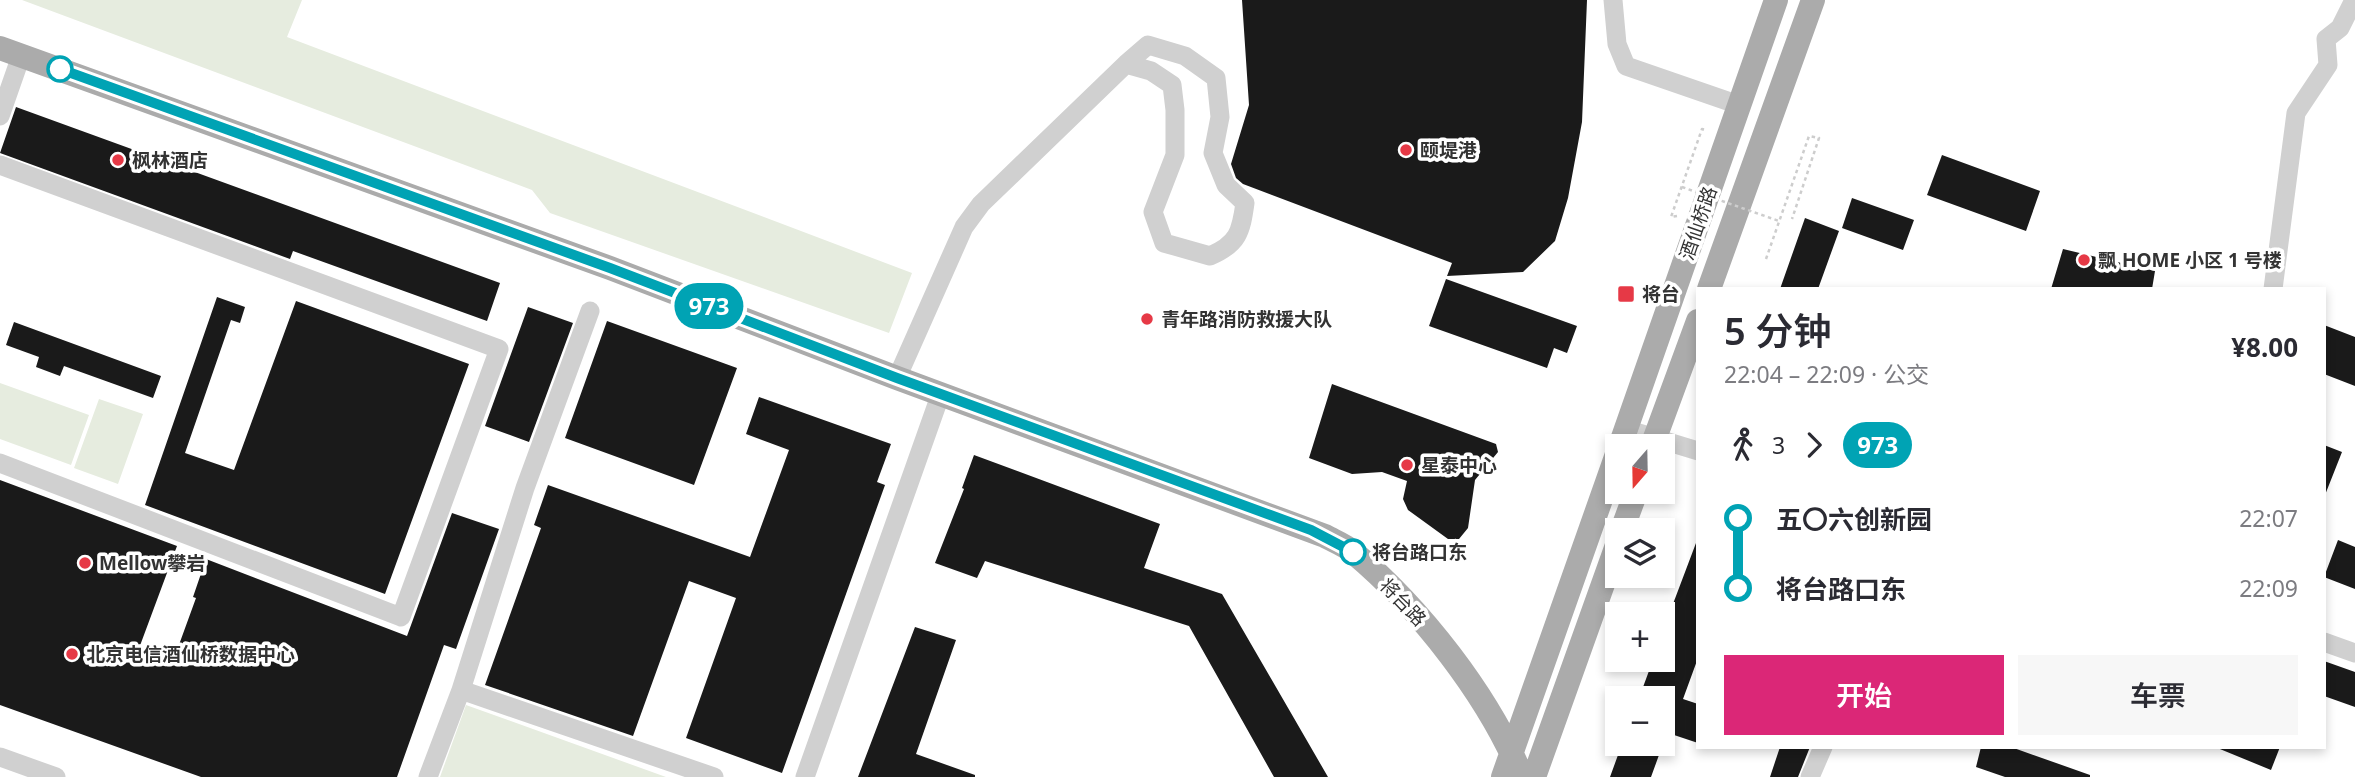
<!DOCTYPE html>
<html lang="zh">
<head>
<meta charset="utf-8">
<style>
	body { margin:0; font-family:"Noto Sans","Noto Sans SC",sans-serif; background:#f7f7f7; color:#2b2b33; height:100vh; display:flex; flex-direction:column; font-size:26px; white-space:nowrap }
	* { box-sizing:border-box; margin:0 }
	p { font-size:23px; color:#7c7c81 }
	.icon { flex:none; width:38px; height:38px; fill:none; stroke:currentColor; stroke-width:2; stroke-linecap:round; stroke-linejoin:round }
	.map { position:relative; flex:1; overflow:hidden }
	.panel { position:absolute; left:1696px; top:287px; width:630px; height:462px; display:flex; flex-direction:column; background:#fff; border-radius:0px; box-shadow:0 4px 10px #0003 }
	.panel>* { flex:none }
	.badge { padding:0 14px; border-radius:23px; font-size:24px; line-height:46px }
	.needle { width:46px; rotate:200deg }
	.buttons { position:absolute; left:1605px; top:434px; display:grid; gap:14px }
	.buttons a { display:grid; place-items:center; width:70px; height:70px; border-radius:0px; background:#fff; box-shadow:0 4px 10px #0003; font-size:35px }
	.map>.badge { position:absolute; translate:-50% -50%; box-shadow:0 0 0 4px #fff }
	.legs { display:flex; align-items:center; gap:10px; height:77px; padding:0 28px; font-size:23px }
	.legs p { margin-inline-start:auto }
	.head { display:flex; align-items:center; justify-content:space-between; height:119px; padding:0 28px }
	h1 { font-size:38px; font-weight:600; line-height:52px }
	.button { display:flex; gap:14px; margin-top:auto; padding:14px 28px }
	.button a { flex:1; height:80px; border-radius:0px; background:#db2777; color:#fff; font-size:28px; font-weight:600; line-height:80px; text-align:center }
	.button a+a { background:#f7f7f7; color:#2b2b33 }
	ul { padding:0 28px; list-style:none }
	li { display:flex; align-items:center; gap:24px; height:70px; font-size:26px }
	li i { display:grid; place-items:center; width:10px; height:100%; margin:0 9px; background:currentColor }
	li i::after { content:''; width:18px; height:18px; margin:-9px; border:5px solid; border-radius:50%; background:#fff }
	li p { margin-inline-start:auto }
	li:first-child i { background:linear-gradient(#0000 50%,currentColor 0) }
	li:last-child i { background:linear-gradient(currentColor 50%,#0000 0) }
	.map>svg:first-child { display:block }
	.green { fill:#e6ecdf }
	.building { fill:#1a1a1a }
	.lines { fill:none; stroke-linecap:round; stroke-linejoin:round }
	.path { stroke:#cdcdcd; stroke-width:2.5; stroke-dasharray:3.5 3.5; stroke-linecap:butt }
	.minor { stroke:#d0d0d0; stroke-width:19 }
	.major { stroke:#ababab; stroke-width:24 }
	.path-bridge { stroke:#cdcdcd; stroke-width:2.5; stroke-dasharray:3.5 3.5; stroke-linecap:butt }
	.line-1-casing { stroke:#fff; stroke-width:16 }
	.line-1 { stroke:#00a3b4; stroke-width:10 }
	.stop-1-dot { fill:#fff; stroke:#00a3b4; stroke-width:3.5 }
	.poi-dot { fill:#e63946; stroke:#fff; stroke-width:2.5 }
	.labels { text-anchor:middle; stroke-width:7; stroke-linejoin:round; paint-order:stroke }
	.poi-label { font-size:19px; font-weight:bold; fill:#333; stroke:#fff; text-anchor:start }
	.street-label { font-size:19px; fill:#333; stroke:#fff }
	.stop-label { font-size:19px; font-weight:bold; fill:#333; stroke:#fff; text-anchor:start }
</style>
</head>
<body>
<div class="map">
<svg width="2355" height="777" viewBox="0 0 2355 777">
	<rect width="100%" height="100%" fill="#fff"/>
	<!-- green -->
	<path class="green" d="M22,0H302L287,37L912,273L889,333L550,213L532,190Z
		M0,383L89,415L71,465L0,439Z
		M99,399L143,414L118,484L74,468Z
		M466,705L666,777H440Z"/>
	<!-- building -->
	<path class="building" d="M1242,0H1587L1582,122L1568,198L1555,241L1523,272L1447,276L1452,263L1243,184L1236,178L1231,164L1249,105Z
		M16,107L500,283L487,321L293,251L290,259L0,153Z
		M1942,155L2040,191L2026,231L1927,195Z
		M1852,198L1914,220L1903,250L1842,228Z
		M1805,218L1839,231L1818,289H1780Z
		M2063,249L2155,271L2152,289H2051Z
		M1446,279L1577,326L1567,353L1554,348L1547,368L1429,326Z
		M217,297L245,307L240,323L231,320L185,453L234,470L296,301L469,364L385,594L145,505Z
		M528,307L573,323L529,442L485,426Z
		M607,321L737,368L694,485L565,438Z
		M14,322L161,376L153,398L64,366L60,376L36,367L39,357L6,345Z
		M2324,325L2355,337V386L2324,374Z
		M1332,384L1496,444L1498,452L1475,480L1468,528L1459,539H1448L1408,510L1403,499L1407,481L1382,472L1352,474L1309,458Z
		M759,397L891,444L877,482L885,485L782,773L686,738L736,598L689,581L633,736L485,685L541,528L534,525L548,485L750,557L789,450L746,434Z
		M2324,445L2342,452L2325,495H2324Z
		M974,455L1160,524L1144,568L1222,594L1328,777H1274L1189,626L985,561L977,578L935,563L964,489L962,488Z
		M0,480L177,546L138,651L172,664L196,598L193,597L206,559L407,636L452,513L499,529L456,649L444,645L397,777H201L0,705Z
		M2338,540L2355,547V589L2324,577Z
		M1696,543H1698V658L1683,699L1698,704V743L1662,731V698H1639L1653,660H1662V633Z
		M915,627L956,640L916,754L975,775V777H858Z
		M2324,661L2355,672V707L2324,696Z
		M1622,744H1663L1651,777H1610Z
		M1780,747H1810L1798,777H1770Z
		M1981,747H2011L2090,775V777H2005L1976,767Z
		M2215,747H2280L2271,770Z"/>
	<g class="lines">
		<!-- path -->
		<path class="path" d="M1677,216L1671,217L1702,129L1707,130
			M1766,259L1809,136L1819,138L1792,219"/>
		<!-- minor -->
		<path class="minor" d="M1613,0L1617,44L1626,66L1739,105
			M0,116L21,56
			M0,165L499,349L401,617L0,463
			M2273,289L2296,113L2328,65L2326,39L2340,28L2354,0
			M897,378L964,227L981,204L1126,64L1151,71L1172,85L1175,110V155L1153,212L1164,243L1210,256C1238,244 1241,232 1245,203L1226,185L1213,153L1220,117L1216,78L1185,56L1148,45L1126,64
			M1626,429L1698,451
			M2324,642L2355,653
			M461,690L714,777
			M0,757L56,777
			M428,777L461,690L525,488L590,311
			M805,777L941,393
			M1810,777L1823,747"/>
		<!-- major -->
		<path class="major" d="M0,48L610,268L897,378L1325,536C1334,541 1345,545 1353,552C1420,608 1489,696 1522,777
			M1709,289L1813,0
			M1620,446L1776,0
			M1652,446L1698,321
			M1622,530L1636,492
			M1503,777L1617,454
			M1534,777L1617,545"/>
		<!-- path-bridge -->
		<path class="path-bridge" d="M1682,187L1779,221"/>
	</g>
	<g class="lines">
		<!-- line-1 casing -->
		<g class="line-1-casing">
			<path id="line-1" d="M60,69L610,268L897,378L1311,530L1353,552"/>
		</g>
		<!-- line-1 -->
		<use href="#line-1" class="line-1"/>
	</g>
	<!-- markers -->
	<g class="stop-1-dot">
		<circle cx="60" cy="69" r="12"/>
		<circle cx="1353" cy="552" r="12"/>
	</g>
	<g class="poi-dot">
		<circle cx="1406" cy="150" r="7"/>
		<circle cx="118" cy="160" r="7"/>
		<circle cx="2084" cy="260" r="7"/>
		<rect x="1617" y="285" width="18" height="18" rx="3.5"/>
		<circle cx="1147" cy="319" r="7"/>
		<circle cx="1407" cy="465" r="7"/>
		<circle cx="85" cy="563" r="7"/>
		<circle cx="72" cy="654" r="7"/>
	</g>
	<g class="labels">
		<!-- poi labels -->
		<g class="poi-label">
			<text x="1420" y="157">颐堤港</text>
			<text x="132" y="167">枫林酒店</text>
			<text x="2098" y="267">飘 HOME 小区 1 号楼</text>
			<text x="1642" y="301">将台</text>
			<text x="1161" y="326">青年路消防救援大队</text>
			<text x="1421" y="472">星泰中心</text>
			<text x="99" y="570">Mellow攀岩</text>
			<text x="86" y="661">北京电信酒仙桥数据中心</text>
		</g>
		<!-- street labels -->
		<g class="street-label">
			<text transform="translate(1698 223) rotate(-71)" y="7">酒仙桥路</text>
			<text transform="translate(1403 602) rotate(46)" y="7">将台路</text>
		</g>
		<!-- stop labels -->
		<g class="stop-label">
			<text x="1372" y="559">将台路口东</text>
		</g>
	</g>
</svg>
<div class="buttons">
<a><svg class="needle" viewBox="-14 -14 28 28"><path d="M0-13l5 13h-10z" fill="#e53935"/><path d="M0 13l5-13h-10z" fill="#7c7c81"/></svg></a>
<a><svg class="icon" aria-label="layers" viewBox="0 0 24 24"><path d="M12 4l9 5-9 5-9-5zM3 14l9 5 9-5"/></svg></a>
<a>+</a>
<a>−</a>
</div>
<b class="badge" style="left:709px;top:306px;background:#00a3b4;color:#fff">973</b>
<section class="panel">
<div class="head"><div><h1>5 分钟</h1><p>22:04 – 22:09 · 公交</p></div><b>¥8.00</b></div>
<div class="legs"><svg class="icon" aria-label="walk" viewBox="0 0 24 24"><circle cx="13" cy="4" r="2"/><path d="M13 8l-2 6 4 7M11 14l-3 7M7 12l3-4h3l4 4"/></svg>3<svg class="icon" aria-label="forward" viewBox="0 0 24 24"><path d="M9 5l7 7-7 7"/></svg><b class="badge" style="background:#00a3b4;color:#fff">973</b></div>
<ul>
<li><i style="color:#00a3b4"></i><b>五〇六创新园</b><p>22:07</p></li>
<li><i style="color:#00a3b4"></i><b>将台路口东</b><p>22:09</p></li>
</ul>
<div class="button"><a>开始</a><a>车票</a></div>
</section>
</div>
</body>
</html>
